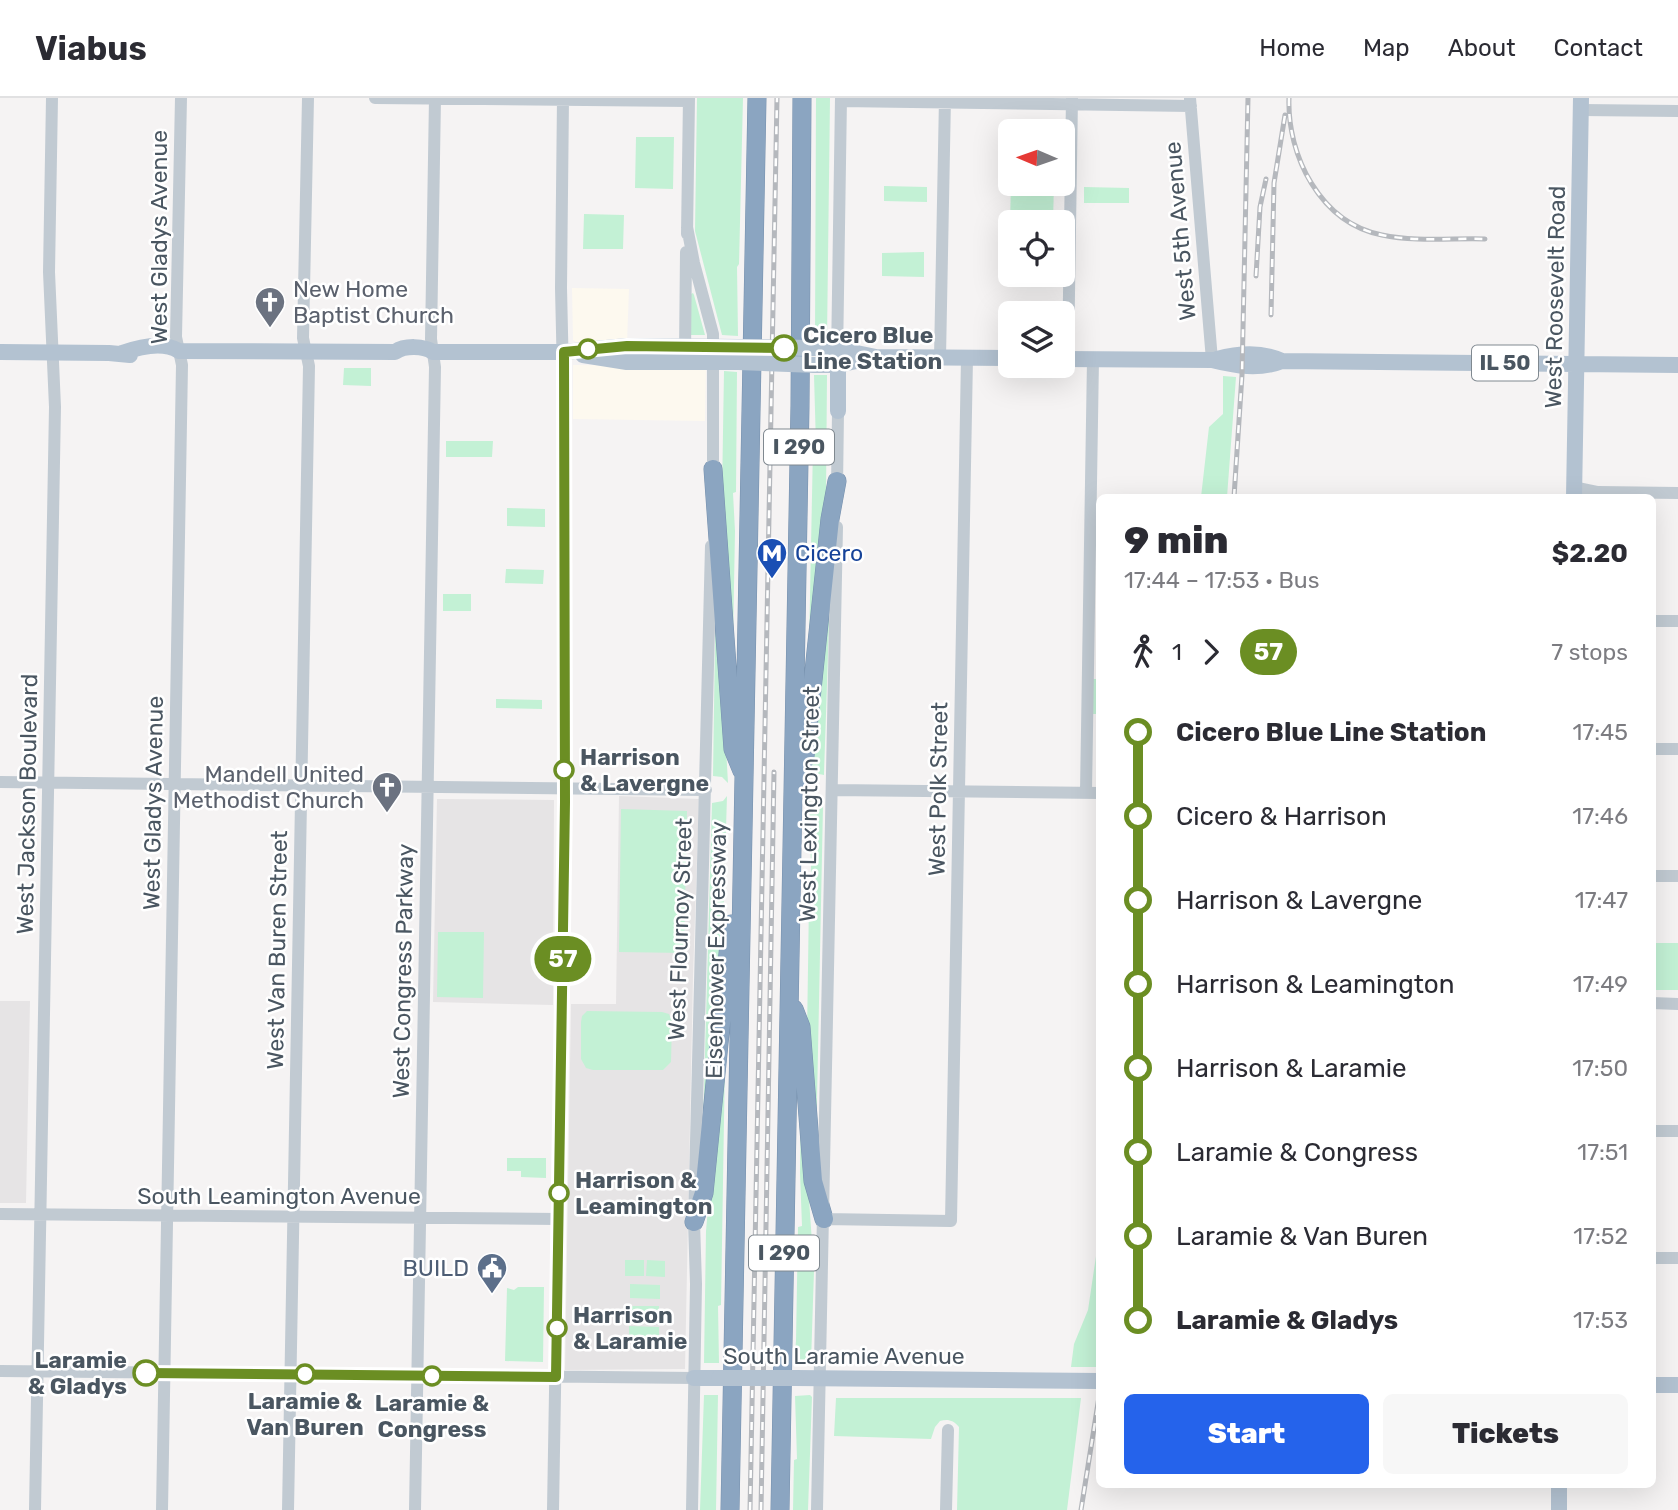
<!DOCTYPE html>
<html lang="en">
<head>
<meta charset="utf-8">
<style>
	body { margin:0; font-family:Rubik,sans-serif; background:#f7f7f7; color:#2b2b33; height:100vh; display:flex; flex-direction:column; font-size:26px; white-space:nowrap }
	* { box-sizing:border-box; margin:0 }
	p { font-size:23px; color:#7c7c81 }
	.icon { flex:none; width:38px; height:38px; fill:none; stroke:currentColor; stroke-width:2; stroke-linecap:round; stroke-linejoin:round }
	.map { position:relative; flex:1; overflow:hidden }
	.panel { position:absolute; left:1096px; top:396px; width:560px; height:994px; display:flex; flex-direction:column; background:#fff; border-radius:10px; box-shadow:0 7px 28px #0002 }
	.panel>* { flex:none }
	.badge { padding:0 14px; border-radius:23px; font-size:24px; line-height:46px }
	.needle { width:46px; rotate:272deg }
	.controls { position:absolute; left:998px; top:21px; display:grid; gap:14px }
	.controls a { display:grid; place-items:center; width:77px; height:77px; border-radius:10px; background:#fff; box-shadow:0 7px 28px #0002; font-size:35px }
	.map>.badge { position:absolute; translate:-50% -50%; box-shadow:0 0 0 4px #fff }
	.legs { display:flex; align-items:center; gap:10px; height:77px; padding:0 28px; font-size:23px }
	.legs p { margin-inline-start:auto }
	.summary { display:flex; align-items:center; justify-content:space-between; height:119px; padding:0 28px }
	h1 { font-size:38px; font-weight:800; line-height:52px }
	.button { display:flex; gap:14px; margin-top:auto; padding:14px 28px }
	.button a { flex:1; height:80px; border-radius:10px; background:#2563eb; color:#fff; font-size:28px; font-weight:800; line-height:80px; text-align:center }
	.button a+a { background:#f7f7f7; color:#2b2b33 }
	ul { padding:0 28px; list-style:none }
	li { display:flex; align-items:center; gap:24px; height:84px; font-size:26px }
	li i { display:grid; place-items:center; width:10px; height:100%; margin:0 9px; background:currentColor }
	li i::after { content:''; width:18px; height:18px; margin:-9px; border:5px solid; border-radius:50%; background:#fff }
	li p { margin-inline-start:auto }
	li:first-child i { background:linear-gradient(#0000 50%,currentColor 0) }
	li:last-child i { background:linear-gradient(currentColor 50%,#0000 0) }
	header { display:flex; align-items:center; gap:42px; box-sizing:border-box; height:98px; padding:0 35px; background:#fff; border-bottom:2px solid #e1e1e2 }
	header strong { font-size:33px }
	nav { display:flex; gap:38px; margin-inline-start:auto; font-size:24px }
	.map>svg:first-child { display:block }
	.commercial { fill:#fdf9ef }
	.education { fill:#e6e4e5 }
	.green { fill:#c3f1d5 }
	.lines { fill:none; stroke-linecap:round; stroke-linejoin:round }
	.highway-casing { stroke:#7690ad; stroke-width:19 }
	.minor { stroke:#c1cad2; stroke-width:12 }
	.major { stroke:#b3c2d1; stroke-width:16 }
	.highway { stroke:#8ba5c1; stroke-width:18 }
	.rail-casing { stroke:#b5b8bd; stroke-width:5 }
	.rail { stroke:#fff; stroke-width:2.5; stroke-dasharray:8; stroke-linecap:butt }
	.major-bridge { stroke:#b3c2d1; stroke-width:16 }
	.line-1-casing { stroke:#fff; stroke-width:16 }
	.line-1 { stroke:#6b8e23; stroke-width:10 }
	.stop-1-dot { fill:#fff; stroke:#6b8e23; stroke-width:3.5 }
	.labels { text-anchor:middle; stroke-width:5; stroke-linejoin:round; paint-order:stroke }
	.shield { fill:#fff; stroke:#808990; stroke-width:2 }
	.shield-label { font-size:21px; font-weight:bold; fill:#4a5661 }
	.street-label { font-size:23px; fill:#4a5661; stroke:#fff }
	.worship-label { font-size:23px; fill:#5b616d; stroke:#fff; text-anchor:start }
	.stop-label { font-size:23px; font-weight:bold; fill:#4a5661; stroke:#fff; text-anchor:start }
	.transit-label { font-size:23px; fill:#164399; stroke:#fff; text-anchor:start }
	.service-label { font-size:23px; fill:#4e5e75; stroke:#fff; text-anchor:end }
</style>
</head>
<body>
<header>
<strong>Viabus</strong>
<nav><a>Home</a><a>Map</a><a>About</a><a>Contact</a></nav>
</header>
<div class="map">
<svg width="1678" height="1412" viewBox="0 0 1678 1412">
	<rect width="100%" height="100%" fill="#f5f3f3"/>
	<!-- commercial -->
	<path class="commercial" d="M572,190L629,191L627,245H577L573,242Z
		M573,267L706,268L705,323L573,321Z"/>
	<!-- education -->
	<path class="education" d="M619,698L699,701L693,878L685,1271L565,1272L571,906H616Z
		M437,701L554,702L553,907L433,904Z
		M0,903H30L26,1105H0Z"/>
	<!-- green -->
	<path class="green" d="M697,0H743L739,166L737,169L738,238L722,237L695,133Z
		M816,0H830L827,241H815Z
		M636,39H674L673,91L635,90Z
		M1011,86H1054L1053,124H1010Z
		M884,88L927,89V104L884,103Z
		M1084,89L1129,90V105H1084Z
		M584,116L624,117L623,151H583Z
		M924,154V179L882,178V155Z
		M693,195L694,197L705,237H691V196Z
		M344,270H371V288L343,287Z
		M724,273L737,274L736,394L733,395L735,433L733,543L722,395Z
		M814,277H827L826,399L809,550L813,348H816Z
		M1223,278L1236,279L1227,399H1201L1209,329L1223,316Z
		M446,343H493L492,359H446Z
		M507,410L545,411V429L507,428Z
		M831,468L824,675V677L814,675L809,681Z
		M506,471L544,472L543,486L505,485Z
		M716,475L728,685L722,679L713,678Z
		M443,496H471V513H443Z
		M1092,581H1099V616H1090Z
		M496,601L542,602V611L496,610Z
		M727,698L722,860L702,1063L712,705L723,703Z
		M809,702L815,709L823,708L816,1051L807,937L809,802H812Z
		M621,711L687,713L684,855L619,854Z
		M438,834H484L483,900L437,899Z
		M1655,845H1678V892H1655Z
		M587,913L662,914L669,916L672,923L671,964L663,972H593L586,970L581,961V924L582,918Z
		M725,960L721,1207L718,1208L719,1265H704L706,1133L716,1017Z
		M801,986L814,1173L811,1264L794,1265L796,1243L798,1129L802,1128L800,1075Z
		M507,1060H546V1080L521,1079V1073H507Z
		M1099,1138L1098,1269H1071L1074,1246L1088,1212Z
		M625,1162H644V1178H625Z
		M647,1162L665,1163V1179L646,1178Z
		M630,1186L660,1187V1201L630,1200Z
		M518,1189H544L543,1264L505,1263L507,1190L514,1192Z
		M630,1208H659V1222L629,1221Z
		M629,1228L659,1229V1243L629,1242Z
		M704,1297H718L716,1412H700Z
		M810,1297L812,1299L808,1412H793L794,1362L797,1361L795,1298Z
		M836,1300H1081L1067,1412H957L959,1329C953,1322 948,1321 940,1323L935,1329L931,1341L834,1338Z"/>
	<g class="lines">
		<!-- highway casing -->
		<g class="highway-casing">
			<path id="highway" d="M713,371L733,651L742,673
				M798,681L805,658L830,421L837,383
				M794,911L801,929L813,1083L824,1121
				M694,1124L704,1095L731,826
				M730,1412L757,0
				M780,1412L800,308L802,0"/>
		</g>
		<!-- minor -->
		<path class="minor" d="M375,0L689,3
			M1190,0L1212,262
			M841,3L1191,8
			M1581,12L1678,13
			M687,129L694,165L713,236V377
			M687,136L689,0
			M685,255L686,154
			M837,260L841,0
			M940,260L945,0
			M1068,261L1072,0
			M1574,389L1598,394L1678,395
			M837,390L838,313
			M1652,523H1678
			M1652,651H1678
			M0,684L706,692
			M832,692L1099,695
			M1086,694L1093,261
			M1652,778H1678
			M1652,905L1678,906
			M1652,1033H1678
			M0,1116L558,1121
			M824,1121L951,1123L967,260
			M1652,1160H1678
			M0,1273L694,1280
			M35,1412L55,309L49,174L52,0
			M162,1412L182,267L176,239L181,0
			M288,1412L309,268L303,240L308,0
			M415,1412L435,269L431,241L435,0
			M553,1412L565,704L564,321L561,190L563,0
			M692,1412L696,1186L694,1124L711,448
			M817,1412L837,429
			M946,1412L948,1332"/>
		<!-- major -->
		<path class="major" d="M815,250L837,251L876,259L1010,260
			M0,254L109,255L130,257
			M122,255C139,249 163,243 179,253L395,254C405,247 424,248 433,254H564L627,248L738,249
			M583,257L627,264H738
			M1062,261L1212,262C1236,268 1259,272 1282,263L1678,267
			M1217,261C1239,255 1261,253 1282,263
			M815,267H838L870,260
			M838,267V313
			M1574,399L1581,0
			M694,1280H719
			M796,1280L1099,1283
			M1652,1287H1678
			M1559,1412V1386"/>
		<!-- highway -->
		<use href="#highway" class="highway"/>
		<!-- rail casing -->
		<g class="rail-casing">
			<path id="rail" d="M1289,0C1287,57 1320,125 1382,137C1415,144 1452,140 1485,141
				M1256,178L1260,109L1266,81
				M1271,217L1274,85L1285,17
				M1234,399L1242,277L1248,0
				M750,1412L777,0
				M761,1412L774,674
				M1081,1412L1099,1299"/>
		</g>
		<!-- rail -->
		<use href="#rail" class="rail"/>
		<!-- major-bridge -->
		<path class="major-bridge" d="M738,249L815,250
			M738,264L815,267
			M719,1280H796"/>
	</g>
	<g class="lines">
		<!-- line-1 casing -->
		<g class="line-1-casing">
			<path id="line-1" d="M146,1275L556,1279L565,704L564,254L627,248L784,250"/>
		</g>
		<!-- line-1 -->
		<use href="#line-1" class="line-1"/>
	</g>
	<!-- icons -->
	<defs>
		<g id="church-pin" transform="scale(1.575)"><path d="M0 17L-7.5 6A9.5 9.5 0 1 1 7.5 6Z" fill="#6b7280" stroke="#fff"/><path d="M-1.2-6h2.4v3.5h3.3v2.4h-3.3V6h-2.4V-.1h-3.3v-2.4h3.3Z" fill="#fff"/></g>
		<g id="metro-pin" transform="scale(1.575)"><path d="M0 17L-7.5 6A9.5 9.5 0 1 1 7.5 6Z" fill="#1a4fb4" stroke="#fff"/><path d="M-5.5 5V-5H-3L0 0L3-5H5.5V5H3V-.5L0 4L-3-.5V5Z" fill="#fff"/></g>
		<g id="civic-pin" transform="scale(1.575)"><path d="M0 17L-7.5 6A9.5 9.5 0 1 1 7.5 6Z" fill="#5c6f8a" stroke="#fff"/><path d="M-.6-6.5H3V-4.5H.6V-3L4-1V1h2V6H-6V1h2V-1L-.6-3ZM-1.2 2.5V6h2.4V2.5Z" fill="#fff"/></g>
	</defs>
	<g fill-rule="evenodd">
		<use href="#church-pin" x="270" y="204"/>
		<use href="#metro-pin" x="772" y="455"/>
		<use href="#church-pin" x="387" y="689"/>
		<use href="#civic-pin" x="492" y="1170"/>
	</g>
	<!-- markers -->
	<g class="stop-1-dot">
		<circle cx="784" cy="250" r="12"/>
		<circle cx="588" cy="251" r="9"/>
		<circle cx="564" cy="672" r="9"/>
		<circle cx="559" cy="1095" r="9"/>
		<circle cx="557" cy="1230" r="9"/>
		<circle cx="146" cy="1275" r="12"/>
		<circle cx="305" cy="1276" r="9"/>
		<circle cx="432" cy="1278" r="9"/>
	</g>
	<g class="labels">
		<!-- shield labels -->
		<g class="shield">
			<rect x="1472" y="247.5" width="66" height="35" rx="5"/>
			<rect x="764" y="331.5" width="70" height="35" rx="5"/>
			<rect x="749" y="1137.5" width="70" height="35" rx="5"/>
		</g>
		<g class="shield-label">
			<text x="1505" y="272">IL 50</text>
			<text x="799" y="356">I 290</text>
			<text x="784" y="1162">I 290</text>
		</g>
		<!-- street labels -->
		<g class="street-label">
			<text transform="translate(1180 133) rotate(-95)" y="8">West 5th Avenue</text>
			<text transform="translate(159 139) rotate(-90)" y="8">West Gladys Avenue</text>
			<text transform="translate(1555 199) rotate(-89)" y="8">West Roosevelt Road</text>
			<text transform="translate(938 691) rotate(-89)" y="8">West Polk Street</text>
			<text transform="translate(153 705) rotate(-89)" y="8">West Gladys Avenue</text>
			<text transform="translate(27 706) rotate(-89)" y="8">West Jackson Boulevard</text>
			<text transform="translate(809 706) rotate(-89)" y="8">West Lexington Street</text>
			<text transform="translate(680 831) rotate(-88)" y="8">West Flournoy Street</text>
			<text transform="translate(277 852) rotate(-89)" y="8">West Van Buren Street</text>
			<text transform="translate(716 852) rotate(-89)" y="8">Eisenhower Expressway</text>
			<text transform="translate(403 873) rotate(-89)" y="8">West Congress Parkway</text>
			<text x="279" y="1106">South Leamington Avenue</text>
			<text x="844" y="1266">South Laramie Avenue</text>
		</g>
		<!-- worship labels -->
		<g class="worship-label">
			<text x="293" y="199">New Home<tspan x="293" dy="26">Baptist Church</tspan></text>
			<text x="364" y="684" text-anchor="end">Mandell United<tspan x="364" dy="26">Methodist Church</tspan></text>
		</g>
		<!-- stop labels -->
		<g class="stop-label">
			<text x="803" y="245">Cicero Blue<tspan x="803" dy="26">Line Station</tspan></text>
			<text x="580" y="667">Harrison<tspan x="580" dy="26">&amp; Lavergne</tspan></text>
			<text x="575" y="1090">Harrison &amp;<tspan x="575" dy="26">Leamington</tspan></text>
			<text x="573" y="1225">Harrison<tspan x="573" dy="26">&amp; Laramie</tspan></text>
			<text x="127" y="1270" text-anchor="end">Laramie<tspan x="127" dy="26">&amp; Gladys</tspan></text>
			<text x="305" y="1311" text-anchor="middle">Laramie &amp;<tspan x="305" dy="26">Van Buren</tspan></text>
			<text x="432" y="1313" text-anchor="middle">Laramie &amp;<tspan x="432" dy="26">Congress</tspan></text>
		</g>
		<!-- transit labels -->
		<g class="transit-label">
			<text x="795" y="463">Cicero</text>
		</g>
		<!-- service labels -->
		<g class="service-label">
			<text x="469" y="1178">BUILD</text>
		</g>
	</g>
</svg>
<div class="controls">
<a><svg class="needle" viewBox="-14 -14 28 28"><path d="M0-13l5 13h-10z" fill="#e53935"/><path d="M0 13l5-13h-10z" fill="#7c7c81"/></svg></a>
<a><svg class="icon" aria-label="locate" viewBox="0 0 24 24"><circle cx="12" cy="12" r="6"/><path d="M12 2v4M12 18v4M2 12h4M18 12h4"/></svg></a>
<a><svg class="icon" aria-label="layers" viewBox="0 0 24 24"><path d="M12 4l9 5-9 5-9-5zM3 14l9 5 9-5"/></svg></a>
</div>
<b class="badge" style="left:563px;top:861px;background:#6b8e23;color:#fff">57</b>
<section class="panel">
<div class="summary"><div><h1>9 min</h1><p>17:44 – 17:53 · Bus</p></div><b>$2.20</b></div>
<div class="legs"><svg class="icon" aria-label="walk" viewBox="0 0 24 24"><circle cx="13" cy="4" r="2"/><path d="M13 8l-2 6 4 7M11 14l-3 7M7 12l3-4h3l4 4"/></svg>1<svg class="icon" aria-label="forward" viewBox="0 0 24 24"><path d="M9 5l7 7-7 7"/></svg><b class="badge" style="background:#6b8e23;color:#fff">57</b><p>7 stops</p></div>
<ul>
<li><i style="color:#6b8e23"></i><b>Cicero Blue Line Station</b><p>17:45</p></li>
<li><i style="color:#6b8e23"></i><span>Cicero &amp; Harrison</span><p>17:46</p></li>
<li><i style="color:#6b8e23"></i><span>Harrison &amp; Lavergne</span><p>17:47</p></li>
<li><i style="color:#6b8e23"></i><span>Harrison &amp; Leamington</span><p>17:49</p></li>
<li><i style="color:#6b8e23"></i><span>Harrison &amp; Laramie</span><p>17:50</p></li>
<li><i style="color:#6b8e23"></i><span>Laramie &amp; Congress</span><p>17:51</p></li>
<li><i style="color:#6b8e23"></i><span>Laramie &amp; Van Buren</span><p>17:52</p></li>
<li><i style="color:#6b8e23"></i><b>Laramie &amp; Gladys</b><p>17:53</p></li>
</ul>
<div class="button"><a>Start</a><a>Tickets</a></div>
</section>
</div>
</body>
</html>
